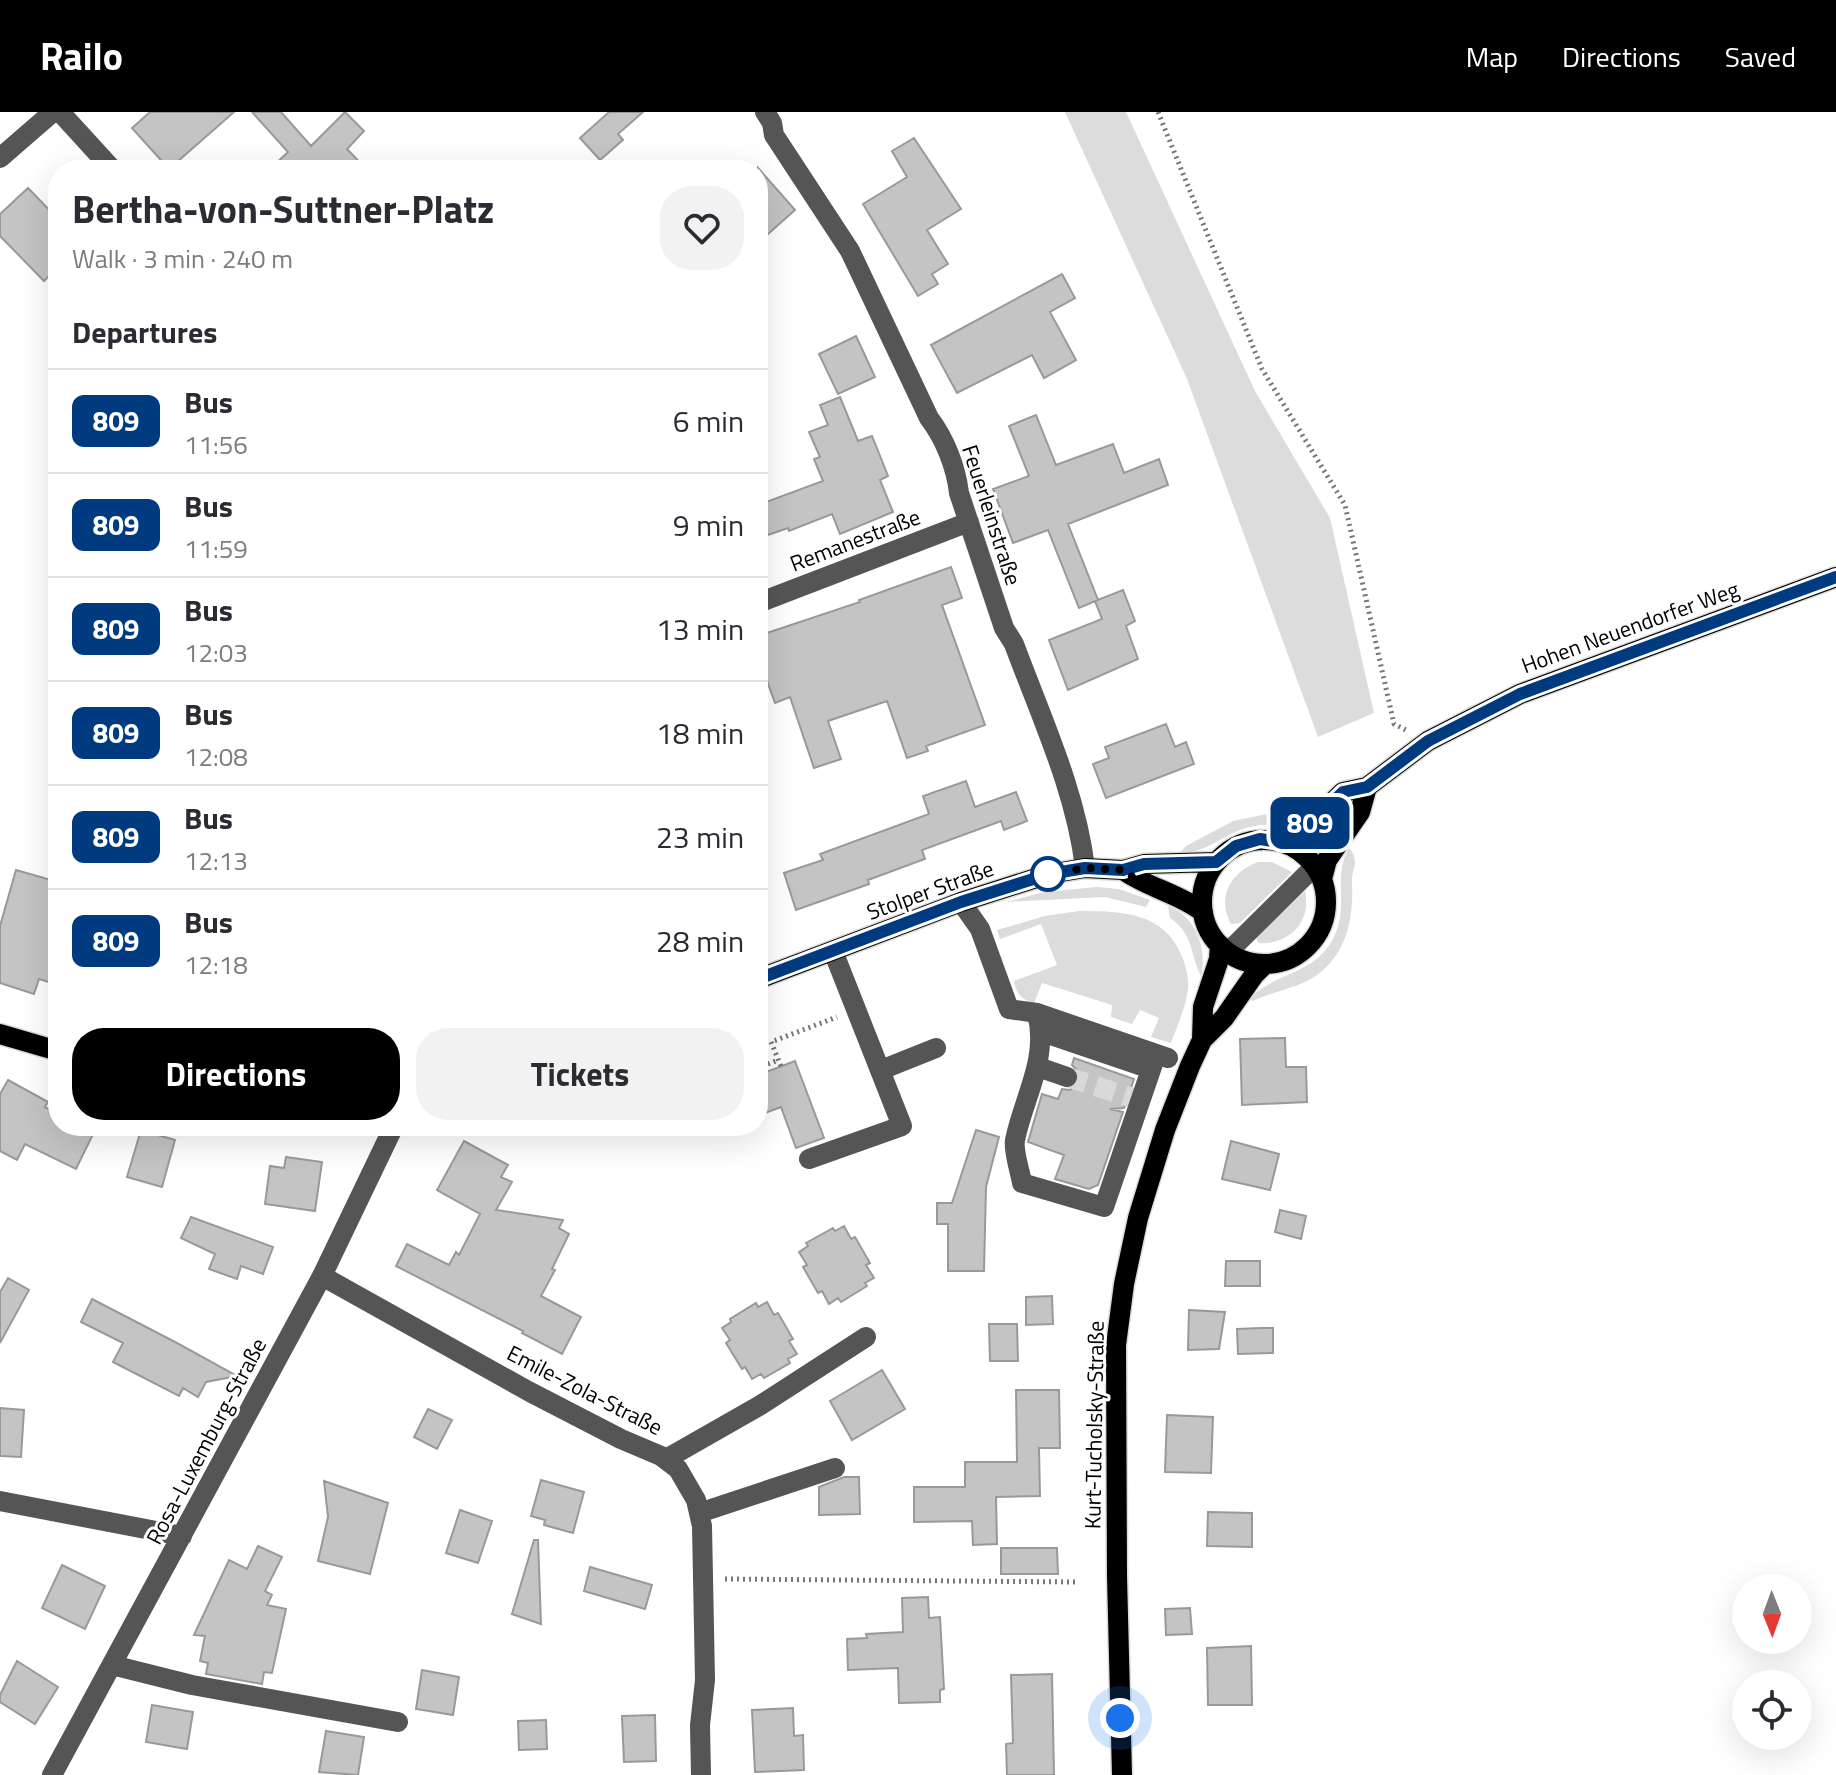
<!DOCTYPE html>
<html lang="en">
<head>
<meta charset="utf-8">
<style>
	body { margin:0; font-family:"Titillium Web",sans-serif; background:#f2f2f3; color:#2b2b33; height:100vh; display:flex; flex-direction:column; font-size:30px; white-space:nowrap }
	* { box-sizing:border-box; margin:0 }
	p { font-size:26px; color:#7c7c81 }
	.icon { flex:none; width:44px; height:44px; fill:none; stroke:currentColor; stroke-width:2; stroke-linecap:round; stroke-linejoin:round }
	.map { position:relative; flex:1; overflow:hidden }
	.panel { position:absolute; left:48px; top:48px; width:720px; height:976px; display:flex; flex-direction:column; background:#fff; border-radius:32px; box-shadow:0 8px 32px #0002 }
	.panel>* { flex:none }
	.badge { padding:0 16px; border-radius:12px; font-size:28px; line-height:52px }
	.needle { width:52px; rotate:179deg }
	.fabs { position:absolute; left:1732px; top:1462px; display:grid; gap:16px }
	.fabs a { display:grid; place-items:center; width:80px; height:80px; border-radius:50%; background:#fff; box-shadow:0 8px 32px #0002; font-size:40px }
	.you { position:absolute; width:40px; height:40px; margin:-20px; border:6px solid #fff; border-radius:50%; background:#1a73e8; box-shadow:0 0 0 12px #1a73e833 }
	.map>.badge { position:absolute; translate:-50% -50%; box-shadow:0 0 0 4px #fff }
	h2 { padding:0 24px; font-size:30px; line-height:72px }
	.round { display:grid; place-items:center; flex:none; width:84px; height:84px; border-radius:32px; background:#f2f2f3 }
	.overview { display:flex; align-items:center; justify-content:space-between; height:136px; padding:0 24px }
	h1 { font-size:38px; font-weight:700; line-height:60px }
	.button { display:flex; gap:16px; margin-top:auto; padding:16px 24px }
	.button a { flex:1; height:92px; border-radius:32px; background:#000; color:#fff; font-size:32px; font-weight:700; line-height:92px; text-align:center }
	.button a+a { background:#f2f2f3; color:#2b2b33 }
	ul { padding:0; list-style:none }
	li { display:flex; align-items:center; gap:24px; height:104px; padding:0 24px; border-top:2px solid #e1e1e2 }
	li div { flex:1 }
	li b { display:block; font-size:30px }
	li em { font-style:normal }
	li .badge { min-width:88px; font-weight:700; text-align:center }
	header { display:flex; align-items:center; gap:48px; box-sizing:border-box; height:112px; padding:0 40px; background:#000; color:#fff }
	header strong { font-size:38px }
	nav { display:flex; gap:44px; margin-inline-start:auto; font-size:28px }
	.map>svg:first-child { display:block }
	.green { fill:#dcdcdc }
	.building { fill:#c4c4c4; stroke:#999; stroke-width:2 }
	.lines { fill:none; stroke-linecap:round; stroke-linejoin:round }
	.minor-tunnel { stroke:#d9d9d9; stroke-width:20; stroke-dasharray:20 10; stroke-linecap:butt }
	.major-casing { stroke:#dbdbdb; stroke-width:23 }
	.path { stroke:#777; stroke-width:5; stroke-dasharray:2 4; stroke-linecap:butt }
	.minor { stroke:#555; stroke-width:20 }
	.major { stroke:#000; stroke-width:20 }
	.line-casing { stroke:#fff; stroke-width:18 }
	.line { stroke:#003b80; stroke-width:12 }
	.walk { stroke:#000; stroke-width:8; stroke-dasharray:0 14.4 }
	.stop-dot { fill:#fff; stroke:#003b80; stroke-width:4 }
	.labels { text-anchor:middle; stroke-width:6; stroke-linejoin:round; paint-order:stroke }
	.street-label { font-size:22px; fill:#000; stroke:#fff }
</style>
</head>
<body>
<header>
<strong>Railo</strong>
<nav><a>Map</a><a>Directions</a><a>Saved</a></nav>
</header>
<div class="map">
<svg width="1836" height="1663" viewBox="0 0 1836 1663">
	<rect width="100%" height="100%" fill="#fff"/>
	<!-- green -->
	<path class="green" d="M1065,0H1126L1255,279L1330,406L1374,601L1318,625L1187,267Z
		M1297,696L1307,700C1285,718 1269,709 1246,716C1222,723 1207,741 1180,741L1186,734L1233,709Z
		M1349,736C1360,748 1352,755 1352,770C1354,808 1346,846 1311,867C1293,877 1271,880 1253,889L1249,887C1272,862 1310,863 1330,832C1352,798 1331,767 1349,736Z
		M1258,750H1272L1292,760L1240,811L1231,812C1216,785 1231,760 1258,750Z
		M1097,775L1119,777L1150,788L1146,795L1105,785L1005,790L1044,780Z
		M1305,779C1312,811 1288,833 1258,831L1256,825Z
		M1168,794C1195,803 1208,837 1201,864C1190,843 1194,822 1170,806Z
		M1079,799C1122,799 1166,800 1183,847C1186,856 1189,867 1188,877C1186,895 1177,914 1171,931L1151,925L1159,906L1140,898L1132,912L1111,905L1112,893L1042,871L1034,891C1022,888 1016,882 1014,869L1057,853L1041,812L1000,827L997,818L1045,804Z"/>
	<!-- building -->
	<path class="building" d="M150,0H234L169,57L132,16Z
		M252,0H281L311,34L345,0L364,19L347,37L367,58H269L288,40Z
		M609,0H643L618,22L623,28L600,48L580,26Z
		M914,26L961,97L927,118L948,152L932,162L938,172L918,184L863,92L907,65L892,39Z
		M758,56L795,98L758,131Z
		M28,76L58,107V155L44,169L0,124V102Z
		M1062,162L1075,186L1050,200L1076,248L1044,266L1032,243L957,281L931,233Z
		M856,224L875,265L838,282L819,242Z
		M840,285L858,329L872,324L888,364L880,368L893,400L840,422L832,402L789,419L788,416L768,423L758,393L823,369L814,347L820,345L809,320L828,313L820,293Z
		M1036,303L1056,353L1113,332L1124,361L1159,347L1168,373L1068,412L1098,488L1079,496L1048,418L1013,431L993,377L1029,364L1009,314Z
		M951,455L962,486L942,493L985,613L926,634L928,639L907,646L887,589L828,609L841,647L814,656L790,585L775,591L758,544V524L860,490L859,488Z
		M1123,478L1135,509L1126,514L1138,547L1068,578L1049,528L1102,507L1095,489Z
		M1166,612L1175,635L1186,630L1194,652L1106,686L1093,652L1109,646L1105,635Z
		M966,669L975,695L1016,680L1027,709L1004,718L1001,709L922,738L925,747L868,768L869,772L796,798L784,761L823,748L820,742L929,702L923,684Z
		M16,758L58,770V873L39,867L34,882L0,871V814Z
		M1285,926L1286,955H1306L1307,990L1242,993L1240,927Z
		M1074,946L1134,967L1124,996L1110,997L1123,1000L1098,1073L1089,1077L1055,1067L1064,1043L1028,1030L1042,982L1058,987L1062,977L1070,978L1079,970L1080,962L1072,953Z
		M795,949L824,1026L796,1036L781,995L765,1001L758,984V963Z
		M8,968L48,990L45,995L58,1002V1014H97L76,1057L25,1032L17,1048L0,1039V982Z
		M141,1018L175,1028L162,1075L127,1065Z
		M976,1018L999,1025L986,1075L984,1159H948V1112H937V1091H952Z
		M464,1029L508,1053L501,1065L512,1070L496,1098L563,1108L559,1116L569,1122L552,1157L555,1158L541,1184L581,1205L562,1242L522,1221L523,1219L396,1154L407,1132L449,1153L456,1140L459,1143L480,1102L437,1078Z
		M1231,1029L1279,1042L1270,1078L1222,1067Z
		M286,1045L322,1050L315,1099L265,1092L270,1054L284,1056Z
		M1280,1098L1306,1104L1301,1127L1275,1120Z
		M191,1105L273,1135L263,1162L241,1154L237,1167L209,1157L215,1142L181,1126Z
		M844,1114L851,1127L855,1125L870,1151L866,1153L874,1166L865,1171L867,1174L841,1190L838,1186L829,1192L822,1179L818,1181L803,1155L807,1153L799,1140L808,1134L806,1131L833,1116L835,1119Z
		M1226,1149H1260V1174H1225Z
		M8,1166L29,1178L0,1231V1180Z
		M1052,1184L1053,1212L1026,1213V1185Z
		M92,1187L177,1231L237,1264L206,1270L198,1285L183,1276L179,1284L113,1250L123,1231L81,1210Z
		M767,1190L774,1203L778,1201L793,1227L789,1229L797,1242L788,1247L790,1251L764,1266L761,1262L752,1267L745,1255L742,1257L726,1231L730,1228L722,1216L731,1210L730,1207L756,1191L758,1195Z
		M1189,1198L1225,1200L1219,1237L1188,1238Z
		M989,1212H1017L1018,1249H990Z
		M1261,1216H1273V1241L1238,1242L1237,1217Z
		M882,1258L905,1297L852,1328L830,1289Z
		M1016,1278H1059L1060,1336H1039L1040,1384L996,1385L997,1432L973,1433L972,1409L914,1410V1375H965V1350H1017Z
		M0,1296L24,1298L21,1345L0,1344Z
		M428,1297L452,1308L437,1337L414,1325Z
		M1167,1303L1213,1305L1211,1361L1165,1360Z
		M844,1365H859L860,1402L819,1403V1375Z
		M541,1368L584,1380L573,1421L544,1413L545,1408L531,1404Z
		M324,1369L388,1391L370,1462L318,1449L328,1405Z
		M460,1398L492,1409L478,1451L446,1441Z
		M1208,1400L1252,1401V1435L1207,1434Z
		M534,1428H538L541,1512L512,1502Z
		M258,1434L282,1445L265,1479L272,1483L267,1493L286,1497L272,1561L264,1560L262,1572L206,1562L208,1551L200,1549L205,1524L194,1523L229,1448L247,1457Z
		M1001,1436H1057L1058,1462H1001Z
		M62,1453L105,1474L85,1517L42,1496Z
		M590,1455L652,1473L645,1497L584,1479Z
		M928,1485L929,1506L940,1505L944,1577L940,1578V1590L899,1591L898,1556L848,1558L847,1527L867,1526L866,1522L903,1520L902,1486Z
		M1190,1496L1192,1522L1166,1523L1165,1497Z
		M1251,1534L1252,1593H1208L1207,1536Z
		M17,1549L58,1575L35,1612L0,1590V1583Z
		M422,1558L459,1565L453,1603L416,1597Z
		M1052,1562L1054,1663H1007L1006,1632L1013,1631L1011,1563Z
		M152,1593L193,1600L187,1637L146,1630Z
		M793,1596L794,1624L803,1623L804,1658L755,1660L752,1598Z
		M655,1603L656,1649L624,1650L622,1604Z
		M546,1608L547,1637L519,1638L518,1609Z
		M326,1619L364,1625L358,1663L319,1660Z"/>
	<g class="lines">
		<!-- minor-tunnel -->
		<path class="minor-tunnel" d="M1067,965L1133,986"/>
		<!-- major casing -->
		<g class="major-casing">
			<path id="major" d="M1202 790a62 62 0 1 1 124 0a62 62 0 1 1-124 0Z
				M1285,731L1299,722L1343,680L1367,675L1428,629L1520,582L1836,465
				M1123,758C1148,776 1178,781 1203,800
				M1322,767L1327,748L1360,700L1367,675
				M758,867L961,790L1049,762L1085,756L1123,758L1144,752L1216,750
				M0,922L58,939
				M1202,928L1203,895L1219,847L1220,833
				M1122,1663L1117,1464L1116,1233L1124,1172L1138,1106L1165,1018L1190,954L1202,928L1224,906L1254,863L1265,852"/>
		</g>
		<!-- path -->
		<path class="path" d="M1158,0L1262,257L1345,393L1394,612L1406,618
			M781,954L771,930L837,905
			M766,960L763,954L778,948
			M725,1467L1076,1470"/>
		<!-- minor -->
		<path class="minor" d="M60,0L113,58
			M765,0L772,11L774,23L850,139L929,306C945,327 956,355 959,381L1004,516L1014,532C1041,605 1076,679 1085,756
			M0,46L53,0
			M758,491L969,410
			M961,790L980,817L1009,897L1037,901L1168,946
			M1228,840L1315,754
			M1037,901C1049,947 1024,984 1015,1028C1013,1040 1020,1058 1022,1071L1104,1095L1156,943
			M1042,920L1151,957
			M1038,955L1067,965
			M881,958L936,936
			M809,1047L902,1014L833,839
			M322,1164L530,1280L621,1327L661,1344L678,1357L696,1388L702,1414L705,1568L700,1613L701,1663
			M666,1347L759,1294L866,1225
			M0,1389L182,1424
			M699,1401L835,1356
			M112,1553L192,1573L398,1610
			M52,1663L322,1164L394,1014"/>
		<!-- major -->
		<use href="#major" class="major"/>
	</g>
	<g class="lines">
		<!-- line casing -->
		<g class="line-casing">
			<path id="line" d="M758,867L961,790L1049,762L1085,756L1123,758L1144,752L1216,750L1236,734L1260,727L1285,731L1299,722L1343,680L1367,675L1428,629L1520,582L1836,465"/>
		</g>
		<!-- line -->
		<use href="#line" class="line"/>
		<!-- walk -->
		<path class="walk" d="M1048,762L1085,756L1123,758L1142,772L1174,782L1203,800L1209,818L1220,833L1219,847L1203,895L1202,928L1165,1018L1138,1106L1124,1172L1116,1233L1120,1606"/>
	</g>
	<!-- markers -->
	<circle class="stop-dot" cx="1048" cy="762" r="16"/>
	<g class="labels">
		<!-- street labels -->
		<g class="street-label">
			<text transform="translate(992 403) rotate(72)" y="8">Feuerleinstraße</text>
			<text transform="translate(855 428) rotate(-21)" y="8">Remanestraße</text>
			<text transform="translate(1630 515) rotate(-20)" y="8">Hohen Neuendorfer Weg</text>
			<text transform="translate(930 778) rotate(-20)" y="8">Stolper Straße</text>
			<text transform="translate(585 1278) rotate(27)" y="8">Emile-Zola-Straße</text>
			<text transform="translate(1094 1313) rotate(-89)" y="8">Kurt-Tucholsky-Straße</text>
			<text transform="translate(206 1329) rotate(-62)" y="8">Rosa-Luxemburg-Straße</text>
		</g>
	</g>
</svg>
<div class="fabs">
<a><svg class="needle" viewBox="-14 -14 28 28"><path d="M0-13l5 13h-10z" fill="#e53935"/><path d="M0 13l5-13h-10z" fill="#7c7c81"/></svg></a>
<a><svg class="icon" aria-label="locate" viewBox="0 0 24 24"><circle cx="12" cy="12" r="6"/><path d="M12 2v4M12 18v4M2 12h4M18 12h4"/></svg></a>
</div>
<div class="you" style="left:1120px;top:1606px"></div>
<b class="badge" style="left:1310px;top:711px;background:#003b80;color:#fff">809</b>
<section class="panel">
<div class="overview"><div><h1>Bertha-von-Suttner-Platz</h1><p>Walk · 3 min · 240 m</p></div><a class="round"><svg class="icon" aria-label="heart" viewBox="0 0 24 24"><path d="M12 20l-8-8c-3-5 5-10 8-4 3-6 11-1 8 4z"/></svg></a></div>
<h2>Departures</h2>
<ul>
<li><span class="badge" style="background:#003b80;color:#fff">809</span><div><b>Bus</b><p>11:56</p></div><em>6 min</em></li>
<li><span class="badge" style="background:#003b80;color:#fff">809</span><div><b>Bus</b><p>11:59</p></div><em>9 min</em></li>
<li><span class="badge" style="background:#003b80;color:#fff">809</span><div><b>Bus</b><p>12:03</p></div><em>13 min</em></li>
<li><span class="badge" style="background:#003b80;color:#fff">809</span><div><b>Bus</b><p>12:08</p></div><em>18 min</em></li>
<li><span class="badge" style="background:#003b80;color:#fff">809</span><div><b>Bus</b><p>12:13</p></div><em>23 min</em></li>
<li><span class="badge" style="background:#003b80;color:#fff">809</span><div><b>Bus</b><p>12:18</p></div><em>28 min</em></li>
</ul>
<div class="button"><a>Directions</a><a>Tickets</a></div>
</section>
</div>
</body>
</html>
